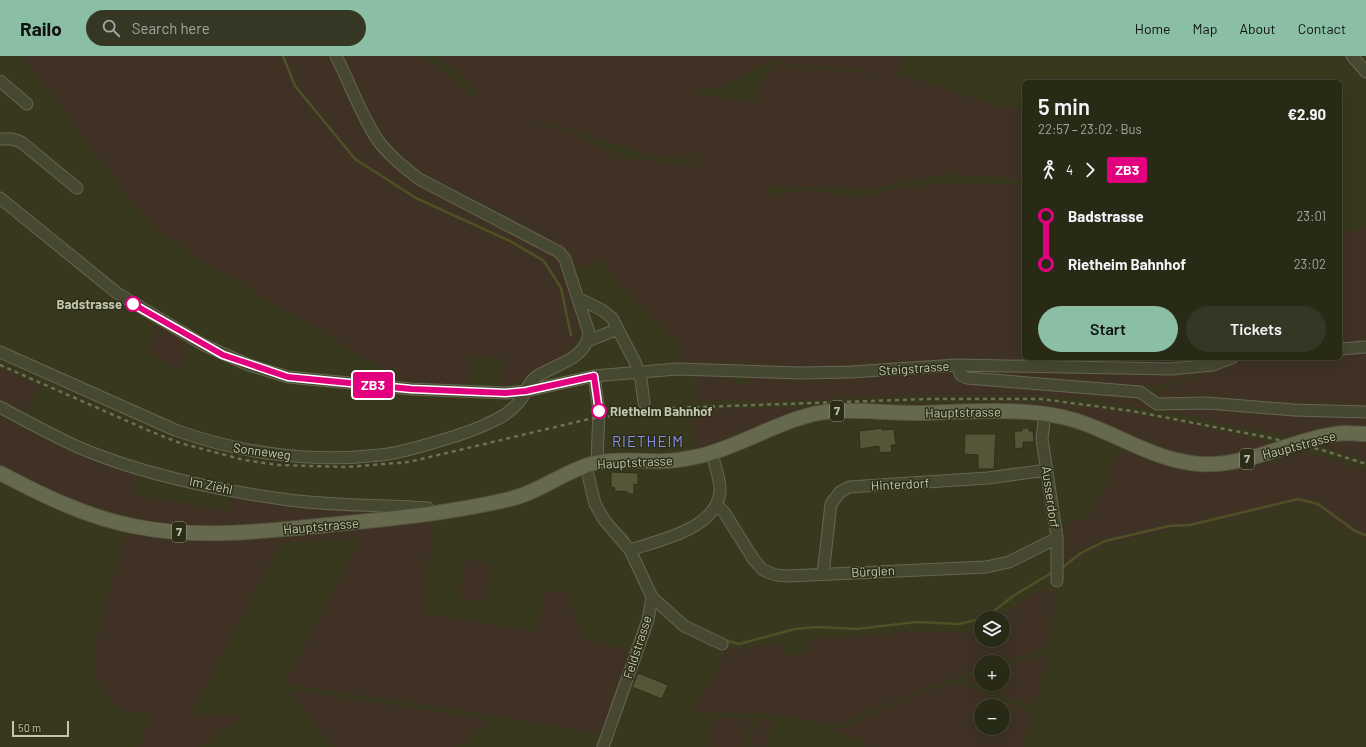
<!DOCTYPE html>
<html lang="en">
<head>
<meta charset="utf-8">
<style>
	body { margin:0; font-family:Barlow,sans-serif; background:#353623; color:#f1f3f6; height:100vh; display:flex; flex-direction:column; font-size:15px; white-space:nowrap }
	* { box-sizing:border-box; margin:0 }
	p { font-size:13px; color:#a5a7a1 }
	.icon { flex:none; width:22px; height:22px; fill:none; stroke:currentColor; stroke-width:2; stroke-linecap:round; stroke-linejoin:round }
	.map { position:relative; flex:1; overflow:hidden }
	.details { position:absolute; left:1022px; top:24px; width:320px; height:280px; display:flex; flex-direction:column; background:#292a16; border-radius:6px; box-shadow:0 4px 16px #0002,0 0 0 1px #454635 }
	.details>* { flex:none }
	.badge { padding:0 8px; border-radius:3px; font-size:14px; line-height:26px }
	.buttons { position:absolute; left:974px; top:555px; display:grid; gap:8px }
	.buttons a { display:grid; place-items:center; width:36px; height:36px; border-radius:50%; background:#292a16; box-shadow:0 4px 16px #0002,0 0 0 1px #454635; font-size:20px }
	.scale { position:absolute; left:12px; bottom:10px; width:57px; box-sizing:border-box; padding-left:4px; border:2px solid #c3c6ac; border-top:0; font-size:11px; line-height:14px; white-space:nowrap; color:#c3c6ac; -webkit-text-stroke:3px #2b2d18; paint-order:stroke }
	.map>.badge { position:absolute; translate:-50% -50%; box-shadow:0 0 0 2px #fff }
	.legs { display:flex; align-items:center; gap:6px; height:44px; padding:0 16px; font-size:13px }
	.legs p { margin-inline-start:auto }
	.head { display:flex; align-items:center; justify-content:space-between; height:68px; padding:0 16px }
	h1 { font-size:22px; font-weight:600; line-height:30px }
	.cta { display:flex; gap:8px; margin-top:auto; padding:8px 16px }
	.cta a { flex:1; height:46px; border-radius:24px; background:#8abfa5; color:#111; font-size:16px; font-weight:600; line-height:46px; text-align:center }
	.cta a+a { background:#353623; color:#f1f3f6 }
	ul { padding:0 16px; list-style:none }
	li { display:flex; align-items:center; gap:14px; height:48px; font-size:15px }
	li i { display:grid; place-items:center; width:6px; height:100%; margin:0 5px; background:currentColor }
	li i::after { content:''; width:10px; height:10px; margin:-5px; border:3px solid; border-radius:50%; background:#292a16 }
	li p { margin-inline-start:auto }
	li:first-child i { background:linear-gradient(#0000 50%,currentColor 0) }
	li:last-child i { background:linear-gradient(currentColor 50%,#0000 0) }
	header { display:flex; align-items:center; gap:24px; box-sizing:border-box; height:56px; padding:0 20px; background:#8abfa5; color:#111 }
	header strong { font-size:19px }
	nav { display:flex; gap:22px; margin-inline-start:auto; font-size:14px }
	.search { width:280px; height:36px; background:#353623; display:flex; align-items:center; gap:10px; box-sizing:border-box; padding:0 14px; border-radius:22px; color:#a5a7a1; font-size:15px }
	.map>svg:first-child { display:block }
	.green { fill:#3f3225; fill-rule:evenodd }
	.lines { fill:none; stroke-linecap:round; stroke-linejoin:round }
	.stream { stroke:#4e5125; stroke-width:2.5 }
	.building { fill:#555637; stroke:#2d2f19 }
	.minor-casing { stroke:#64674f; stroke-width:13 }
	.major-casing { stroke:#53553e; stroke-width:16 }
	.minor { stroke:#474832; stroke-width:11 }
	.major { stroke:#67694f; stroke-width:14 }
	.rail { stroke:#6e7053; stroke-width:2.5; stroke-dasharray:4 4; stroke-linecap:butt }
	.line-1-casing { stroke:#fff; stroke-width:9 }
	.line-1 { stroke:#e3007f; stroke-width:6 }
	.stop-1-dot { fill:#fff; stroke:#e3007f; stroke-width:2 }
	.labels { text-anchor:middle; stroke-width:3; stroke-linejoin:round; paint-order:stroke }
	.shield { fill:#2b2d18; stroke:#959880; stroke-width:1 }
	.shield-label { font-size:12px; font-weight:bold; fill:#c3c6ac }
	.stop-label { font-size:13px; font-weight:bold; fill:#c3c6ac; stroke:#2b2d18; text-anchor:end }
	.street-label { font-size:13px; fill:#c3c6ac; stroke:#2b2d18 }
	.quarter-label { font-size:15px; letter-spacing:1px; fill:#868ee5; stroke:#2b2d18 }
</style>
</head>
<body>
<header>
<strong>Railo</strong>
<div class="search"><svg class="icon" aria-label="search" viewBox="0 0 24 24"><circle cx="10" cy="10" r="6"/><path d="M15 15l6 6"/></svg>Search here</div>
<nav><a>Home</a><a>Map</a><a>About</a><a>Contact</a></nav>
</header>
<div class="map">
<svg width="1366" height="691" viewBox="0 0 1366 691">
	<rect width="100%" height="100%" fill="#37381e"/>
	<!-- green -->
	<path class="green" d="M23,0H420C440,11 457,25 471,42L477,36L456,15L434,0H906L896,20L918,24L997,50L1024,54V123L943,118L875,133L766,130L765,138L814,134L859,141L898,132L937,127L1024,129V302H1220L1180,323L1142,333L975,317L961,312L849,313L682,309L679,287L623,233L602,205L579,211L563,220L583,270C566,309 542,322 502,331L503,302L471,301L466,333L404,325L196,201L159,175L140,155L113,121ZM768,4L804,10L869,15L880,18L795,11L774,7L758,29L756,46L700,38L699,32L724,31ZM522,65L567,72L637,96L664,102L683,103L697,100L689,109H676L641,102V106L621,99L569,76Z
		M1366,170V286L1340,289V178Z
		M160,268L192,285L179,313L146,294Z
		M1366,293V354L1160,343L1155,339L1156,336L1232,304L1241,302H1340V296Z
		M0,312L40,330L23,359L0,346Z
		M942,312L959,319L1133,340L1153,352L1174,349L1366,359V373L1299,383L1196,362L1085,343L1040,339H928L743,347V344L696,346L697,316L734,317L733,328L747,329L748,318Z
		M1012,345C1102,349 1193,366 1281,389L1218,403L1170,398L1133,383L1093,363L1070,355L1013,348L821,352L722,386L695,392L689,354Z
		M0,358C32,384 97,402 138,418L134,439L229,454L234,438L421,452C367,459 313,465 258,469C241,470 222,473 204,472C132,467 64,444 0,411Z
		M1335,383H1366V405L1318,388Z
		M1125,393L1170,407L1265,404L1279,408L1285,396L1300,394L1366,414V483L1351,477L1317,453L1303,447L1287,449L1213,467L1164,475L1107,488L1091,496L1061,515L1060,472L1093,457L1099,439L1109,424L1106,413Z
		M433,464L424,558L537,575L544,536H567L582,581L634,596L600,679L509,662L319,633L288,629L282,633L361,482L281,487L192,657L245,659L201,691H139L152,656C144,655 133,657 125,654C111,650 98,631 94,618C88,595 119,502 127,475L250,482L285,480Z
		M464,504L491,507L486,545L459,542Z
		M1047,532L1050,533L1054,537L1052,583L1049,588L1034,597L1003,607L981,606V614L918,634L847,666L836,668L822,667L764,657H690L713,624L726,592L739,594L781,586L784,600L809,595L808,586L817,582L857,581L912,575L964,576L981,571V584H1003V562H999L1036,536Z
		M1049,596L1036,645L1033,649L964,626V624L981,618V628H1003V611Z
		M953,628L962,629L1032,655L1023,691H865L866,685L822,672L838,673L847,670L919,637ZM981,650H1003V672H981Z
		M297,635L481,662L484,664L486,669L459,691H333L291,636Z
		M715,661H745L751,666L744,691H706Z
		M761,662L773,663V665L766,691H749L756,667Z"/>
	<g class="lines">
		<!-- stream -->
		<path class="stream" d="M283,0L295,30L355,103L416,142L510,185L544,205L561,232L571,279
			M619,473L628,482
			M1063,511L1081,497L1105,485L1169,470L1190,469L1298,443L1318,448L1355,475L1366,479
			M724,584L739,588L795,573L817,571L857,573L916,566L959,568L976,564L994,555L1013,540L1053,516"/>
	</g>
	<!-- building -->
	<path class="building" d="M882,372V374L894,373L896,389H891L892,396L879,397V390L860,393L859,375Z
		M1022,372H1029V375H1033L1034,386H1023V392L1015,393L1014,375H1022Z
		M965,378H996L994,413H978V399L964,398Z
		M611,416L638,417V429L634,428V438H628V436L614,435L615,432L611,431Z
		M638,617L668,629L662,643L632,631Z"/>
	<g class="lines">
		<!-- minor casing -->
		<g class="minor-casing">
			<path id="minor" d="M1352,0L1366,16
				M0,25L27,48
				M0,83H12L21,86L77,132
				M0,142L117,237L204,289L249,309L288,321L411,333L506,337L526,335L594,320L677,313L802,317L850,316L957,309L1171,313L1213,309L1232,302
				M578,242L602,254L612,262L635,306L641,323L644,347
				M588,285L618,273
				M1340,293L1366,291
				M0,296L175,374C239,397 311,407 380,399C400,397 419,391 439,385C457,380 478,373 495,364C504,360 513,353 519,346C526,338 527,327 536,321C555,308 586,304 589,277L565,203L559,196L419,123C404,111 388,99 377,83C360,57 350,27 336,0
				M957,309L961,319L967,322L1140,336L1157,348L1207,347L1294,354L1366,356
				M594,320L599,355L597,406
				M0,351C26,365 51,379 78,391C140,418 222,435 289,444C335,450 382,449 428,452L432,458
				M1045,357L1042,383L1057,482V525
				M586,410L595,448L605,465L630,494L652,541L648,564L603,691
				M717,449L724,456L754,504L763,514L776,519L788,520L986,511L1009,506L1057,482
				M630,494C660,484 716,473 720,436C721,424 714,408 712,397
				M823,518L831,448L840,436L849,431L988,422L1047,414
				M652,541L684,570L722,588"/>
		</g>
		<!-- major casing -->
		<g class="major-casing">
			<path id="major" d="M0,417C44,440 88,462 138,471C200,483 266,475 328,469C389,463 451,457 510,443C541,436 565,414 595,407C618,402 642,406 665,405C677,405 689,402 700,400C746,389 788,358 834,355C862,354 891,357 919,357C970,356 1024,350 1074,364C1117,377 1154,405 1200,408C1251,411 1295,381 1345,377C1352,377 1359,378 1366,378"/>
		</g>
		<!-- minor -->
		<use href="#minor" class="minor"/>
		<!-- major -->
		<use href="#major" class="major"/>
		<!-- rail -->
		<path class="rail" d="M0,309L152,376L180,387L244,404L278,409L347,411L409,406L589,363L669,352L929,343H1041L1132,355L1266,381L1322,394L1366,408"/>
	</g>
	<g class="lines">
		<!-- line-1 casing -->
		<g class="line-1-casing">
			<path id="line-1" d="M133,248L223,299L288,321L411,333L506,337L526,335L594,320L599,355"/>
		</g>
		<!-- line-1 -->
		<use href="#line-1" class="line-1"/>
	</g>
	<!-- markers -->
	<g class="stop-1-dot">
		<circle cx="133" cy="248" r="7"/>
		<circle cx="599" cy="355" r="7"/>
	</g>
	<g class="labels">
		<!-- shield labels -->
		<g class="shield">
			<rect x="830" y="345" width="14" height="20" rx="3"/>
			<rect x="1240" y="393" width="14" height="20" rx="3"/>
			<rect x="172" y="466" width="14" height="20" rx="3"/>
		</g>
		<g class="shield-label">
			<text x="837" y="359">7</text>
			<text x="1247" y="407">7</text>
			<text x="179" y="480">7</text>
		</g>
		<!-- stop labels -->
		<g class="stop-label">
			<text x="122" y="253">Badstrasse</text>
			<text x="610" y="360" text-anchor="start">Rietheim Bahnhof</text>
		</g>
		<!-- street labels -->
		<g class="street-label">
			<text transform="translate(914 312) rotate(-4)" y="5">Steigstrasse</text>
			<text transform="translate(963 356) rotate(-1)" y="5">Hauptstrasse</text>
			<text transform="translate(1299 389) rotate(-15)" y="5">Hauptstrasse</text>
			<text transform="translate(262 395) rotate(8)" y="5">Sonneweg</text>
			<text transform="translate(635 406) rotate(-3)" y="5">Hauptstrasse</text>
			<text transform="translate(900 428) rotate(-3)" y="5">Hinterdorf</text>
			<text transform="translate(211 429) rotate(12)" y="5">Im Ziehl</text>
			<text transform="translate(1051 441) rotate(82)" y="5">Ausserdorf</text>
			<text transform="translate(321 470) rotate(-5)" y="5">Hauptstrasse</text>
			<text transform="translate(873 515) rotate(-3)" y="5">Bürglen</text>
			<text transform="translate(637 591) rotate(-72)" y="5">Feldstrasse</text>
		</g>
		<!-- quarter labels -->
		<g class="quarter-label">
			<text x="648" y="391">RIETHEIM</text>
		</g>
	</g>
</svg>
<div class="buttons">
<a><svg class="icon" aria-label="layers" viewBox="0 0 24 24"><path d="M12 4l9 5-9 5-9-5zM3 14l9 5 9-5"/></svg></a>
<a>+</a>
<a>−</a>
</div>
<div class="scale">50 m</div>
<b class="badge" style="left:373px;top:329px;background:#e3007f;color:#fff">ZB3</b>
<section class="details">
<div class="head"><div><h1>5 min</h1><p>22:57 – 23:02 · Bus</p></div><b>€2.90</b></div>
<div class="legs"><svg class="icon" aria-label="walk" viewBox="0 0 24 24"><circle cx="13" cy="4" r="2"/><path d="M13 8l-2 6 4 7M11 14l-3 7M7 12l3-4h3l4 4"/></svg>4<svg class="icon" aria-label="forward" viewBox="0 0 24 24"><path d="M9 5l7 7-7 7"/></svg><b class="badge" style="background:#e3007f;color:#fff">ZB3</b></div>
<ul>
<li><i style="color:#e3007f"></i><b>Badstrasse</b><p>23:01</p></li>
<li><i style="color:#e3007f"></i><b>Rietheim Bahnhof</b><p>23:02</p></li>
</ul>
<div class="cta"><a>Start</a><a>Tickets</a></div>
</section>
</div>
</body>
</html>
